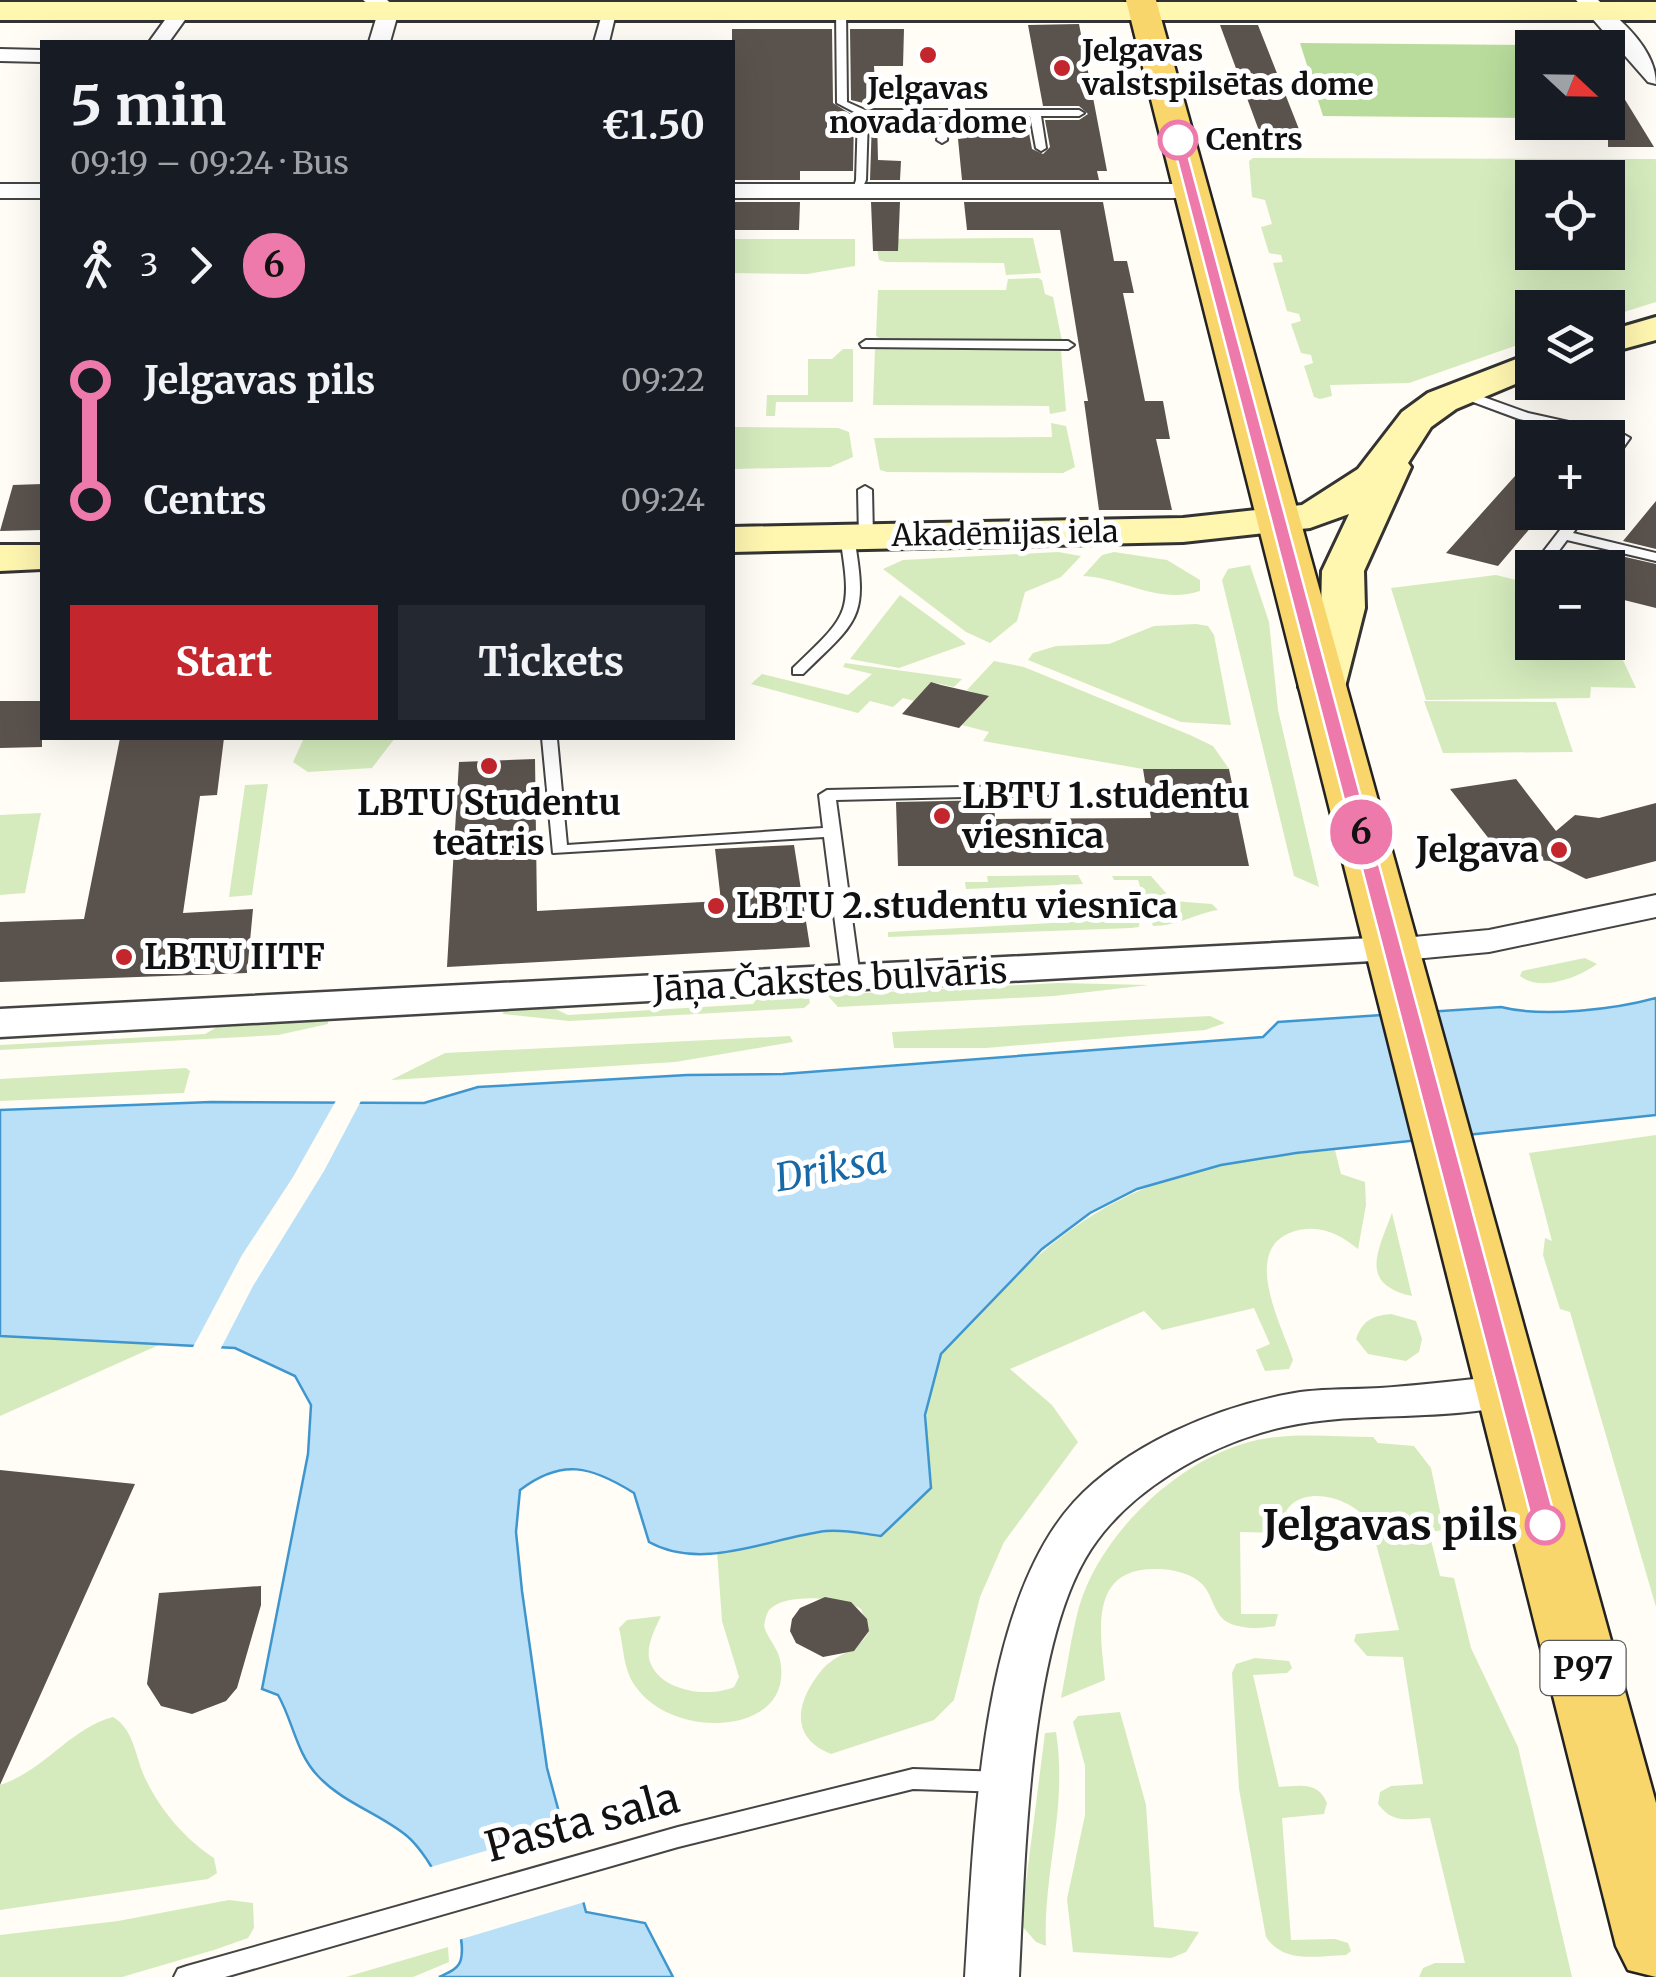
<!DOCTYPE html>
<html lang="en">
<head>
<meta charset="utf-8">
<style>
	body { margin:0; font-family:Merriweather,serif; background:#242831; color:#f1f3f6; height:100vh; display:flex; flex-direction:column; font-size:38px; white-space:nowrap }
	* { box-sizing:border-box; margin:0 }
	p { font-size:32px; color:#9ea1a6 }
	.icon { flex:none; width:55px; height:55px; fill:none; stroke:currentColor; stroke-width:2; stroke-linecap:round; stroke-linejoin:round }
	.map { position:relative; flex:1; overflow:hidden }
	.side { position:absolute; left:40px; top:40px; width:695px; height:700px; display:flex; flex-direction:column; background:#171b24; border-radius:0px; box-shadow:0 10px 40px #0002 }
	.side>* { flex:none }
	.badge { padding:0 20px; border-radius:32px; font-size:35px; line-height:65px }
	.needle { width:65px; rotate:112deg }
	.fabs { position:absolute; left:1515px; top:30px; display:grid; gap:20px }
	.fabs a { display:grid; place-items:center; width:110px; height:110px; border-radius:0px; background:#171b24; box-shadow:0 10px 40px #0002; font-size:50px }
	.map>.badge { position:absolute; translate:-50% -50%; box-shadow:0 0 0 5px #fff }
	.legs { display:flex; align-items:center; gap:15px; height:110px; padding:0 30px; font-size:32px }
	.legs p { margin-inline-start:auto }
	.overview { display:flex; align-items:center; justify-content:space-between; height:170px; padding:0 30px }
	h1 { font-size:55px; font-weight:700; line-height:75px }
	.button { display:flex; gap:20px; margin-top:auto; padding:20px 30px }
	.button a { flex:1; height:115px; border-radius:0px; background:#c4262e; color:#fff; font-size:40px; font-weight:700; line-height:115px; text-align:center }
	.button a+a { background:#242831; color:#f1f3f6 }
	ul { padding:0 30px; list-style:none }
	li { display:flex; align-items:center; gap:35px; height:120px; font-size:38px }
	li i { display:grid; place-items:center; width:15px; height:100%; margin:0 12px; background:currentColor }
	li i::after { content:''; width:25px; height:25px; margin:-12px; border:8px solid; border-radius:50%; background:#171b24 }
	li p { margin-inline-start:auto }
	li:first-child i { background:linear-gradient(#0000 50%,currentColor 0) }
	li:last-child i { background:linear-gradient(currentColor 50%,#0000 0) }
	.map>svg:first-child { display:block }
	.green { fill:#d5ebbd; fill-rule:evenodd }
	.forest { fill:#b9dc9c }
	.water { fill:#b9e0f7; stroke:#3f96cf; stroke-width:2.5 }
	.pier { fill:#fffdf5 }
	.building { fill:#5a524d }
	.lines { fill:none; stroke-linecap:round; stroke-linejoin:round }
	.service-casing { stroke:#444; stroke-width:4 }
	.pedestrian-casing { stroke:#444; stroke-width:4 }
	.minor-casing { stroke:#444; stroke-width:4 }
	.tertiary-casing { stroke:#444; stroke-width:5 }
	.secondary-casing { stroke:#333; stroke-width:6 }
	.primary-casing { stroke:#222; stroke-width:5 }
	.service { fill:#fff; fill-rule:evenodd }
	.pedestrian { fill:#fff; fill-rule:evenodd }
	.minor { fill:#fff; fill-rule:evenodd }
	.tertiary { fill:#fff; fill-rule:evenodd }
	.secondary { fill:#fff6b0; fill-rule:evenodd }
	.primary { fill:#f9d66b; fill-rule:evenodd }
	.line-1 { fill:#ed7aaa; stroke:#fff; stroke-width:2.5 }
	.poi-dot { fill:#c4262e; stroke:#fff; stroke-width:4 }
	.stop-1-dot { fill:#fff; stroke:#ed7aaa; stroke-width:5 }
	.labels { text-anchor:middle; stroke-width:10; stroke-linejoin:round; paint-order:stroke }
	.far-poi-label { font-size:30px; font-weight:bold; fill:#111; stroke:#fff; text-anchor:start }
	.far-stop-label { font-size:30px; font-weight:bold; fill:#111; stroke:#fff; text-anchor:start }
	.far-street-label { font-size:30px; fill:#111; stroke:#fff }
	.shield { fill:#fff; stroke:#585858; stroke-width:2.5 }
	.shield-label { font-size:32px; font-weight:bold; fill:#111 }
	.poi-label { font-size:35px; font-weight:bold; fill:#111; stroke:#fff; text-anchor:start }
	.street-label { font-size:35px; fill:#111; stroke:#fff }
	.water-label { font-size:38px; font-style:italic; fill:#1768a6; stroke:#fff }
	.near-stop-label { font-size:42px; font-weight:bold; fill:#111; stroke:#fff; text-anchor:end }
	.near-street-label { font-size:42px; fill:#111; stroke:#fff }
</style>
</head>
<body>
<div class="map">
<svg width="1656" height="1977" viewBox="0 0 1656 1977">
	<rect width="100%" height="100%" fill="#fffdf5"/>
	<!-- green -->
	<path class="green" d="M1253,158L1656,159V302L1608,317V308H1532V340L1409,383L1330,385L1332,396L1320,399L1314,397L1304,366L1313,363L1311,355L1301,353L1291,324L1301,321L1299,314L1287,311L1273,263L1283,262L1281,255L1269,253L1261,227L1272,224L1265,200L1252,197L1249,161ZM1532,178H1608V252H1532Z
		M1033,238L1041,273L1006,275L1004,263L886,262L879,260L876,242L882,239Z
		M733,239H855V266L807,274L733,273Z
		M1038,278L1042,280L1045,294L1053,297L1062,341L882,340L876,336L878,290H1006L1008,279Z
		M875,348H1055L1061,351L1066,411L1050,414L1049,406L873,405Z
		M843,349H853V402H776L775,416H766L767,395H808V359H832Z
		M1051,423L1066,426L1075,467L1063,473L887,472L880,470L874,438L1052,437Z
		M732,427L838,428L849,432L853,457L830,467L733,469Z
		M1058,552L1081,556L1061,577L1025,592L1017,621L990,643L966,632L883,569L903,560Z
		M1114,552L1167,560L1200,580V591C1159,605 1123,578 1083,576L1102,555Z
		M1250,565L1269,622L1278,710L1319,887L1294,876L1222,580L1228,569Z
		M1496,575L1532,584V642H1608V628L1636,688L1591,687L1590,698L1426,700L1391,588Z
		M900,595L963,641L966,644L899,668L850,659Z
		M1196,624L1208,626L1214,635L1231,725L1181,722L1028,660L1033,653L1056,646L1109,644L1154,626Z
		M994,661L1024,667L1190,735L1213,746L1229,769H1143L983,741L989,732L962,725L988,697L967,690Z
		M845,663L962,679L954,687L931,682L914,701L903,698L893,707L870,701L858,713L751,684L762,674L848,695L872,674L843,667Z
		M1424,701L1556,702L1573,752L1443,753Z
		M304,738H395L372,768L308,772L293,762Z
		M268,784L252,895L229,897L245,785Z
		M41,813L25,893L0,895V815Z
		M1078,875L1083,884L966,889L965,882H988L987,876Z
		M1112,876H1151L1173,901L1212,904L1218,910C1194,914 1178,926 1153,926L1138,880H1114Z
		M1140,918L1139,927L1131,928L888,937V932Z
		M1585,958L1597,964C1578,978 1540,992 1520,976L1522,971Z
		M1059,983L1149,985L1054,996L838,1007L827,995Z
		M808,994L810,1003L804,1008L569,1021L503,1014L504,1009L553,1008L568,1015L753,1004L759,996Z
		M1210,1016L1225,1023L1205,1030L986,1048H894L892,1032Z
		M328,1019V1024L278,1035L0,1050V1045L205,1034L224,1023Z
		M790,1036L793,1042L675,1062L391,1080L445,1053Z
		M186,1068L190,1071L184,1093L0,1101V1079Z
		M1656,1135V1607L1570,1312L1560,1309L1543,1255L1545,1238L1552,1241L1529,1153Z
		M1335,1150L1341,1174L1365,1182L1366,1205L1358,1249C1341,1235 1322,1225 1299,1230C1238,1244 1280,1321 1293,1360L1289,1369L1265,1371L1256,1350L1270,1344L1254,1308L1162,1330L1144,1311L1010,1369L1052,1405L1078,1442L1004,1542L980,1597L954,1700L934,1720L831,1754C789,1737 796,1702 821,1671C836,1652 859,1653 869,1631L861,1609C844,1597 784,1592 769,1610C766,1615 765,1620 764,1626C767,1638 778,1648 780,1660C796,1736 673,1741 636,1687C623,1670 624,1648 619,1628L627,1620L661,1616C655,1629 645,1647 650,1662C661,1692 709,1698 734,1687L739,1677L722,1621L717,1551L831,1531L881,1536L931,1488C928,1446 918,1391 942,1353C956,1331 982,1310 1000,1292C1106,1184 1187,1164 1335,1150Z
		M1392,1213L1412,1296C1358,1284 1378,1251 1392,1213Z
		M1391,1314L1416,1321L1422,1339L1419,1352L1406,1361L1368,1354L1356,1339C1363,1320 1372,1316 1391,1314Z
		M0,1336L161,1344L0,1416Z
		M1373,1437L1378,1443L1414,1446L1431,1468L1444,1530L1429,1532L1440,1576L1454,1578L1471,1648L1518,1747L1572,1977H1419L1423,1968L1435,1963H1465L1430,1818C1407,1819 1393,1824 1378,1804L1380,1792L1391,1786L1423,1784L1403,1657L1367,1656L1354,1641L1356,1634L1399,1630L1371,1525C1351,1491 1279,1479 1282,1533L1240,1532L1241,1614H1278L1275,1626C1261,1629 1242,1629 1229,1623C1214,1616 1213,1596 1203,1585C1193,1574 1173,1569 1159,1569C1088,1566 1100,1631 1105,1680L1061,1698C1067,1668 1071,1637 1079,1607C1101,1532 1181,1457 1257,1440C1292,1432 1336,1437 1373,1437Z
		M1255,1658L1289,1661L1292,1668L1287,1673L1253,1675L1279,1787C1299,1786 1318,1781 1327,1803L1324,1814L1282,1818L1291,1940L1335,1939L1348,1943L1351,1951L1346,1955C1317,1956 1284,1964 1266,1937L1239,1789L1232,1673L1236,1664Z
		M1120,1712L1146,1805L1154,1927L1199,1932L1186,1952L1171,1958L1073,1952L1067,1899L1085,1815V1766L1073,1722L1078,1716Z
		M113,1717C135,1730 135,1758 146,1780C161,1811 186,1840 214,1858L217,1873L208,1879L0,1910V1785C44,1771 69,1729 113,1717Z
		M1056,1732C1068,1809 1043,1870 1046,1946L1036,1942L1023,1927V1906L1045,1733Z
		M229,1900L253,1903L254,1928L248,1938L214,1950L122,1977H0V1935L118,1921Z
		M448,1947L449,1962L413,1977H346Z"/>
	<!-- forest -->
	<path class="forest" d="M1300,43L1530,45L1532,118L1323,116Z"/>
	<!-- water -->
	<path class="water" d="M1656,998V1115L1296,1153L1221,1165L1137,1189L1090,1213L1042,1249L941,1354L925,1415L931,1488L881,1536C864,1534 844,1529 826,1531C769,1538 703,1572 649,1542L634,1493C591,1466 562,1458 520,1490L516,1532L522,1591L547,1768L586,1912L645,1923L673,1977H439C448,1973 459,1969 461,1959C468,1927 431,1856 407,1836C379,1813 343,1803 318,1776C296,1753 293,1721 278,1695L262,1689L308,1454L311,1405L295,1376L235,1348L0,1336V1110L211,1102L424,1103L478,1087L687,1075L783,1074L1263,1037L1278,1022L1501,1007C1544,1018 1616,1009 1656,998Z"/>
	<!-- pier -->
	<path class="pier" d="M338,1097H363L324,1171L253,1286L219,1352L192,1349L242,1255L293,1177Z
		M568,1827L588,1901L455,1941L454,1926L427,1868Z"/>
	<!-- building -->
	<path class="building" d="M1079,24L1107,171H1097L1099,180H962L958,139L967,138L966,122H1027L1032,149L1043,154L1050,147L1045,120H1079L1088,114L1079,106H1043L1028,25Z
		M1220,25H1258L1306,147H1265Z
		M732,29H832L833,103L854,116L853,171H800V180H732Z
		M850,29H904L903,66H874L876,106L851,100Z
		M1608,72L1654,147H1608Z
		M872,120H877L878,160L901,161L900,180H870Z
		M732,202H800L799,230H732Z
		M871,202H900L898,251H873Z
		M964,202H1103L1114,261H1127L1134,293H1123L1145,401H1163L1170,439H1156L1172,510H1099L1084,401H1088L1060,230H967Z
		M1532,457V526L1498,566L1446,553Z
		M42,484V530L0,531L13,485Z
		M1656,501V549L1623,541Z
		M1612,554L1656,564V608L1608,596V560Z
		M931,682L941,685L989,696L959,728L902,714Z
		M0,701H42V747L0,748Z
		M120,738H224L217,795L200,796L183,913L253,909L247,973L0,982V922L84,919Z
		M535,759L537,911L721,901L715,849L794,845L810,947L447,967L459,762Z
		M1143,769H1229L1249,866H898L896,802L994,800L995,819L1151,818Z
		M1516,779L1556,831L1575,815L1599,818L1656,803V861L1586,879L1550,861L1504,858L1450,789Z
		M0,1470L135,1484L0,1785Z
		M261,1586V1605L237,1688L226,1701L192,1714L161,1706L147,1684L159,1593Z
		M825,1597L851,1602L867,1619L869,1631L854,1651L823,1657L796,1643L790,1631L792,1619L800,1608Z"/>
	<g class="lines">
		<!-- service casing -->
		<g class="service-casing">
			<path id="service" d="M841,7L846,10L847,102L865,110H1079L1084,113L1079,116H1041L1046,148L1041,151L1036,148L1030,116H928V119L948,128L947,140L942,143L937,140L938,130L919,123L918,116H868L866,180L860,193H852L856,180L858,114L837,103L836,10Z
				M866,340L1068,341L1074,345L1068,349L862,347L860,344Z
				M1461,389L1528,413L1623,434L1630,438L1613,462L1608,463V450L1615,440L1519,419L1457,396V390Z
				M865,486L872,490L873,537L866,541L859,537L858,490Z
				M1574,512H1588L1573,533L1656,553V561L1567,540L1546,568H1532V570L1531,568L1533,565Z
				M847,533L854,537C868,618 860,619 803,674H793V668C848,615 853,615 840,537Z
				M542,738L557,739L567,845L823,828L819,795L827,790L1048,785L1056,790L1048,795L836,800L860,977L851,982L842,977L824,837L553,853Z
				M913,1769L1004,1772L1012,1775L1016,1782L1012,1789L1004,1792L913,1789L678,1847L225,1977H174L178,1969L187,1966L678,1827Z"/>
		</g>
		<!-- pedestrian casing -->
		<g class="pedestrian-casing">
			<path id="pedestrian" d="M602,14L615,17L609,42H594Z"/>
		</g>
		<!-- minor casing -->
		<g class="minor-casing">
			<path id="minor" d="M363,0H387L399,10L390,42H369L378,12Z
				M1576,0H1598C1623,22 1656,50 1656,84L1648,82Z
				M182,4L192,10L169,42H149L175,6Z
				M0,49L42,50V62L0,61Z
				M0,184H42V198H0Z
				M732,184H1191L1203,191L1191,198H732Z
				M1656,895V917L1489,952L1392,961L1379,958L1374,950L1379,942L1392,939L1489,930Z
				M1509,1375L1525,1379L1531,1390L1525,1401C1446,1424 1362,1409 1283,1427C1209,1444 1124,1491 1085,1559C1028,1658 1025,1862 1019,1977H965C974,1840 978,1608 1074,1502C1127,1445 1214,1408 1289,1394C1319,1388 1350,1390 1380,1388C1423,1385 1466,1380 1509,1375Z"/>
		</g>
		<!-- tertiary casing -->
		<g class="tertiary-casing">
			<path id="tertiary" d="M1392,937L1408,941L1414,950L1408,959L0,1037V1009Z"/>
		</g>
		<!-- secondary casing -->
		<g class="secondary-casing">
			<path id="secondary" d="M0,2H1656V20H0Z
				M1656,317V340L1608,353V331Z
				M1532,353V377L1456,409L1431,427L1408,463L1411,467L1364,571L1365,608L1345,687L1338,697L1322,701L1306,697L1299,687L1321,608L1322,571L1349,514L1310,528L1183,542L732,552V527L1183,518L1302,505L1358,469L1402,412L1428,393Z
				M0,545H42V569L0,571Z"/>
		</g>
		<!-- primary casing -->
		<g class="primary-casing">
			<path id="primary" d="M1126,0H1156L1656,1803V1977L1628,1970L1616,1946Z"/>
		</g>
		<!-- service -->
		<use href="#service" class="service"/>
		<!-- pedestrian -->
		<use href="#pedestrian" class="pedestrian"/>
		<!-- minor -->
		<use href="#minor" class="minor"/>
		<!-- tertiary -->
		<use href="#tertiary" class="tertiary"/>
		<!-- secondary -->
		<use href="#secondary" class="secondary"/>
		<!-- primary -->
		<use href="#primary" class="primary"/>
	</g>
	<!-- line-1 -->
	<path class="line-1" d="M1178,136L1184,140L1557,1525L1545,1534L1533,1525L1172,140Z"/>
	<!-- markers -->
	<g class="poi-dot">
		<circle cx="928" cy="55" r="10"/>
		<circle cx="1062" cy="68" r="10"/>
		<circle cx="489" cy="766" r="10"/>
		<circle cx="942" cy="816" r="10"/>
		<circle cx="1559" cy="850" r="10"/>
		<circle cx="716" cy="906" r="10"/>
		<circle cx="124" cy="957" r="10"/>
	</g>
	<g class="stop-1-dot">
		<circle cx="1178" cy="140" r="18"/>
		<circle cx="1545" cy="1525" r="18"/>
	</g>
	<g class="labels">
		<!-- far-poi labels -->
		<g class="far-poi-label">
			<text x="1082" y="61">Jelgavas<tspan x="1082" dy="34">valstspilsētas dome</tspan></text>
			<text x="928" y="99" text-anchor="middle">Jelgavas<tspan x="928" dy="34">novada dome</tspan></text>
		</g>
		<!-- far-stop labels -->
		<g class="far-stop-label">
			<text x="1206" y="150">Centrs</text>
		</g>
		<!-- far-street labels -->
		<g class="far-street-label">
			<text transform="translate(1005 534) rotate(-1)" y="10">Akadēmijas iela</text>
		</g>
		<!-- shield labels -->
		<rect class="shield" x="1540.5" y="1641" width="85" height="54" rx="8"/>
		<g class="shield-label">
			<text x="1583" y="1679">P97</text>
		</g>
		<!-- poi labels -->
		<g class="poi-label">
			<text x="962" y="808">LBTU 1.studentu<tspan x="962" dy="40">viesnīca</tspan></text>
			<text x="489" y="815" text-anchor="middle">LBTU Studentu<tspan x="489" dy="40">teātris</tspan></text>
			<text x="1539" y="862" text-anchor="end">Jelgava</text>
			<text x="736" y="918">LBTU 2.studentu viesnīca</text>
			<text x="144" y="969">LBTU IITF</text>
		</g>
		<!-- street labels -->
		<g class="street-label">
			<text transform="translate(830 980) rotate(-3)" y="12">Jāņa Čakstes bulvāris</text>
		</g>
		<!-- water labels -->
		<g class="water-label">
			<text transform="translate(831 1169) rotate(-10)" y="13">Driksa</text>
		</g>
		<!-- near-stop labels -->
		<g class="near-stop-label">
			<text x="1518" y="1540">Jelgavas pils</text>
		</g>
		<!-- near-street labels -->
		<g class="near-street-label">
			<text transform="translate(582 1822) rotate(-15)" y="15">Pasta sala</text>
		</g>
	</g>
</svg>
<div class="fabs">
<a><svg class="needle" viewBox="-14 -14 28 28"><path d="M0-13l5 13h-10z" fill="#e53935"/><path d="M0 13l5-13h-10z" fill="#9ea1a6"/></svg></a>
<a><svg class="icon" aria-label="locate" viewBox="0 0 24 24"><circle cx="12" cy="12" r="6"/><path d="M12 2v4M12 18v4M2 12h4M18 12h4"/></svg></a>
<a><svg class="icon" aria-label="layers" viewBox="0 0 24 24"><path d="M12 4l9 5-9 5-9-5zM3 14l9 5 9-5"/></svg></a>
<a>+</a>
<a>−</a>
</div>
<b class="badge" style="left:1361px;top:832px;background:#ed7aaa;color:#111">6</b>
<section class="side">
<div class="overview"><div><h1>5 min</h1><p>09:19 – 09:24 · Bus</p></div><b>€1.50</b></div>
<div class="legs"><svg class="icon" aria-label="walk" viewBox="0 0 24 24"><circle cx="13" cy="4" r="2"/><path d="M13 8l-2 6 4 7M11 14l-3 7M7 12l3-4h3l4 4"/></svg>3<svg class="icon" aria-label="forward" viewBox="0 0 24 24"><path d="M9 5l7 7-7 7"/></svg><b class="badge" style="background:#ed7aaa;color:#111">6</b></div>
<ul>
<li><i style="color:#ed7aaa"></i><b>Jelgavas pils</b><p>09:22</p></li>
<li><i style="color:#ed7aaa"></i><b>Centrs</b><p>09:24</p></li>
</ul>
<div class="button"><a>Start</a><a>Tickets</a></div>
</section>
</div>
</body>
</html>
